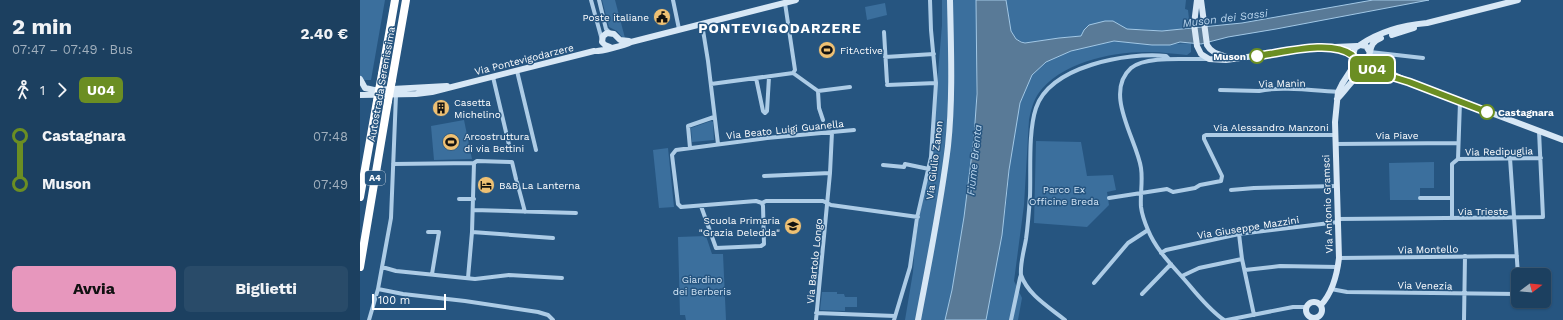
<!DOCTYPE html>
<html lang="it">
<head>
<meta charset="utf-8">
<style>
	body { margin:0; font-family:"Work Sans",sans-serif; background:#294b69; color:#f1f3f6; height:100vh; display:flex; flex-direction:column; font-size:15px; white-space:nowrap }
	* { box-sizing:border-box; margin:0 }
	p { font-size:13px; color:#a0afbd }
	.icon { flex:none; width:22px; height:22px; fill:none; stroke:currentColor; stroke-width:2; stroke-linecap:round; stroke-linejoin:round }
	.map { position:relative; flex:1; overflow:hidden }
	.details { display:flex; flex-direction:column; background:#1c4060; width:360px }
	.details>* { flex:none }
	.badge { padding:0 8px; border-radius:6px; font-size:14px; line-height:26px }
	.needle { width:26px; rotate:74deg }
	.fabs { position:absolute; left:1151px; top:268px; display:grid; gap:8px }
	.fabs a { display:grid; place-items:center; width:40px; height:40px; border-radius:6px; background:#1c4060; box-shadow:0 1px 3px #0004,0 0 0 1px #3a5975; font-size:20px }
	.scale { position:absolute; left:12px; bottom:10px; width:74px; box-sizing:border-box; padding-left:4px; border:2px solid #fff; border-top:0; font-size:11px; line-height:14px; white-space:nowrap; color:#fff; -webkit-text-stroke:3px #265580; paint-order:stroke }
	.map>.badge { position:absolute; translate:-50% -50%; box-shadow:0 0 0 2px #fff }
	.legs { display:flex; align-items:center; gap:6px; height:44px; padding:0 12px; font-size:13px }
	.legs p { margin-inline-start:auto }
	.overview { display:flex; align-items:center; justify-content:space-between; height:68px; padding:0 12px }
	h1 { font-size:22px; font-weight:700; line-height:30px }
	.button { display:flex; gap:8px; margin-top:auto; padding:8px 12px }
	.button a { flex:1; height:46px; border-radius:6px; background:#e797bd; color:#111; font-size:16px; font-weight:700; line-height:46px; text-align:center }
	.button a+a { background:#294b69; color:#f1f3f6 }
	ul { padding:0 12px; list-style:none }
	li { display:flex; align-items:center; gap:14px; height:48px; font-size:15px }
	li i { display:grid; place-items:center; width:6px; height:100%; margin:0 5px; background:currentColor }
	li i::after { content:''; width:10px; height:10px; margin:-5px; border:3px solid; border-radius:50%; background:#1c4060 }
	li p { margin-inline-start:auto }
	li:first-child i { background:linear-gradient(#0000 50%,currentColor 0) }
	li:last-child i { background:linear-gradient(currentColor 50%,#0000 0) }
	main { display:flex; flex:1; min-height:0 }
	.map>svg:first-child { display:block }
	.green { fill:#3b6f9d }
	.water { fill:#597a97; stroke:#a2c8e6 }
	.lines { fill:none; stroke-linecap:round; stroke-linejoin:round }
	.street { stroke:#adcce6; stroke-width:4 }
	.secondary { stroke:#d7e7f5; stroke-width:6 }
	.highway { stroke:#fff; stroke-width:8 }
	.highway-bridge { stroke:#fff; stroke-width:8 }
	.line-1-casing { stroke:#fff; stroke-width:9 }
	.line-1 { stroke:#6b8e23; stroke-width:6 }
	.stop-1-dot { fill:#fff; stroke:#6b8e23; stroke-width:2 }
	.labels { text-anchor:middle; stroke-width:3; stroke-linejoin:round; paint-order:stroke }
	.shield { fill:#265580; stroke:#beccd9; stroke-width:1 }
	.shield-label { font-size:9px; font-weight:bold; fill:#fff }
	.poi-label { font-size:10px; fill:#fff; stroke:#265580; text-anchor:start }
	.stop-label { font-size:10px; font-weight:bold; fill:#fff; stroke:#265580; text-anchor:end }
	.street-label { font-size:10px; fill:#fff; stroke:#265580 }
	.park-label { font-size:10px; fill:#d0e4f5; stroke:#265580 }
	.water-label { font-size:11px; font-style:italic; fill:#b9d5ed; stroke:#265580 }
	.district-label { font-size:14px; font-weight:bold; letter-spacing:1px; fill:#fff; stroke:#265580 }
</style>
</head>
<body>
<main>
<section class="details">
<div class="overview"><div><h1>2 min</h1><p>07:47 – 07:49 · Bus</p></div><b>2.40 €</b></div>
<div class="legs"><svg class="icon" aria-label="walk" viewBox="0 0 24 24"><circle cx="13" cy="4" r="2"/><path d="M13 8l-2 6 4 7M11 14l-3 7M7 12l3-4h3l4 4"/></svg>1<svg class="icon" aria-label="forward" viewBox="0 0 24 24"><path d="M9 5l7 7-7 7"/></svg><b class="badge" style="background:#6b8e23;color:#fff">U04</b></div>
<ul>
<li><i style="color:#6b8e23"></i><b>Castagnara</b><p>07:48</p></li>
<li><i style="color:#6b8e23"></i><b>Muson</b><p>07:49</p></li>
</ul>
<div class="button"><a>Avvia</a><a>Biglietti</a></div>
</section>
<div class="map">
<svg width="1203" height="320" viewBox="0 0 1203 320">
	<rect width="100%" height="100%" fill="#265580"/>
	<!-- green -->
	<path class="green" d="M0,0H25L11,80H0Z
		M242,0H255L265,38L262,37L257,31L249,27Z
		M582,0H616V113L614,137L604,217L592,290L585,320H545L553,272L555,243L562,202L570,169L582,25Z
		M646,0H826L825,9L828,10L830,28L802,31L781,29L748,30L722,36L699,38L665,43L656,39L651,31Z
		M525,3L527,15L507,20L505,7Z
		M754,41L792,45L831,43V52L827,55C814,54 802,52 790,52C754,51 700,62 678,94C673,102 671,110 669,120L664,205L654,281L662,298L658,320H626C631,286 639,252 644,218C651,177 648,132 664,92C666,87 668,80 672,75C691,51 726,48 754,41Z
		M104,120L112,159L74,160L71,126Z
		M351,121L353,122L354,140L332,142L331,128Z
		M676,141L721,142L727,176L753,175L756,190L747,192L749,205L727,227L674,223Z
		M308,148L314,207L299,208L293,150Z
		M1074,162V188H1060V200H1030L1029,163Z
		M346,236L352,254H363L366,320H326L325,315H320L318,237Z
		M462,292H477V294H484L485,297H497V307H485V311L460,310Z"/>
	<!-- water -->
	<path class="water" d="M616,0H646L651,31L656,39L661,42L665,43L699,38L721,36L724,30L729,25L745,21H753L767,29L802,31L882,23L1013,0H1069L916,29L868,37L841,44L820,42L810,45H792L754,41L711,51L686,62L672,75L660,103L649,170L642,235L626,320H585L592,290L604,217L614,137L617,94Z"/>
	<g class="lines">
		<!-- street -->
		<path class="street" d="M231,0L242,40
			M239,0L246,29L250,33
			M313,0L319,29
			M425,3L435,70L433,73
			M342,24L348,61L358,144
			M524,32L527,82
			M1010,52L1063,58
			M525,57L574,54
			M848,59C829,60 786,55 771,68C743,93 777,140 781,168C783,181 780,194 781,207C782,215 785,223 788,230C797,252 815,268 830,286C840,298 851,311 864,320
			M157,71L176,150
			M433,73L458,91L490,87
			M133,77L150,149
			M396,78L403,111L405,113L407,111L409,77
			M351,84L433,73
			M527,85L576,83
			M860,90L899,91C919,86 958,91 980,92
			M458,91L459,108L463,120
			M494,130L407,138L316,150L312,155L318,204L321,207L396,201L402,203L406,201H463L471,205L558,217
			M975,144L1098,143
			M330,148L328,126L354,117
			M1150,158L1158,275
			M1098,159L1181,158
			M114,163L117,161L152,162L156,179
			M33,164L114,163L112,232L108,278
			M523,165L544,167L545,164L569,169
			M404,176L470,173
			M157,182L165,212
			M871,190L894,188L977,186
			M749,198L807,189L813,192L835,188L840,185L861,181L862,176L844,139V136L846,135H975
			M1060,198H1092
			M99,199H114
			M341,206L356,248L401,246L404,244L403,206L402,203
			M113,210L216,213
			M1092,218V164L1098,159L1100,102
			M978,219L1183,217L1179,131
			M68,232H79L72,274
			M112,232L193,238
			M879,234L882,259L894,315
			M801,253L806,250L879,234L978,222
			M979,258L1157,256
			M22,267L36,271L115,279L149,275L202,278
			M885,270L920,266L978,267
			M661,275C668,295 689,307 705,320
			M822,276L839,268L882,259
			M734,283L768,243L788,230
			M18,289L43,294L105,301L178,312L188,315L193,320
			M971,289L987,292L1158,294
			M782,294L811,264
			M456,313L535,316
			M9,320L18,289L31,218L36,95
			M456,320L470,173L472,132
			M534,320L550,267L557,218L571,157L576,83L571,30L570,0
			M651,320L660,278L661,275C660,263 664,251 666,239C668,225 669,211 670,196C671,171 668,132 676,108C690,66 767,52 806,56L809,59
			M867,320L933,307H946
			M1104,320L1105,256"/>
		<!-- secondary -->
		<path class="secondary" d="M837,0L834,24L837,46L841,54L849,59L866,60L952,48L997,46
			M841,0L847,45C852,54 860,54 870,58
			M1032,35L1054,28
			M1000,45C1019,32 1044,25 1067,23L1158,0
			M250,47L245,45L242,42L243,36L247,33L254,34L260,40L269,41
			M974,48L993,55
			M1009,51L1006,46L1000,45L995,48L993,55L998,61H1005C1014,53 1006,44 1021,38
			M1009,57L1013,65L1049,82L1203,140
			M1002,62L1017,72
			M0,79L5,88L14,90L87,86
			M0,95L56,94L72,92L234,51C240,52 265,45 271,42L436,0
			M977,99C987,90 998,68 1013,71
			M946 310a8 8 0 1 1 16 0a8 8 0 1 1-16 0Z
			M961,305C973,292 977,275 979,258L975,122L978,92L982,84L993,67L995,59
			M558,320C569,262 581,204 588,146C593,98 591,48 590,0"/>
		<!-- highway -->
		<path class="highway" d="M22,74L35,0
			M32,80L46,0
			M0,197L17,101
			M0,267L28,101"/>
		<!-- highway-bridge -->
		<path class="highway-bridge" d="M17,101L22,74
			M28,101L32,80"/>
	</g>
	<g class="lines">
		<!-- line-1 casing -->
		<g class="line-1-casing">
			<path id="line-1" d="M897,56C922,53 971,39 992,55C994,57 995,60 998,62H1002L1010,68L1023,74L1049,82L1127,112"/>
		</g>
		<!-- line-1 -->
		<use href="#line-1" class="line-1"/>
	</g>
	<!-- icons -->
	<defs>
		<g id="civic-disc" transform="scale(0.9)"><circle r="9.5" fill="#eec073" stroke="#265580"/><path d="M-.6-6.5H3V-4.5H.6V-3L4-1V1h2V6H-6V1h2V-1L-.6-3ZM-1.2 2.5V6h2.4V2.5Z" fill="#111"/></g>
		<g id="stadium-disc" transform="scale(0.9)"><circle r="9.5" fill="#eec073" stroke="#265580"/><path d="M0-5a6.5 5 0 1 0 0 10a6.5 5 0 1 0 0-10ZM-3.5-1.8h7v3.6h-7Z" fill="#111"/></g>
		<g id="building-disc" transform="scale(0.9)"><circle r="9.5" fill="#eec073" stroke="#265580"/><path d="M-4-6H4V6H1V3H-1V6H-4ZM-2.5-4.3h1.7v1.8h-1.7ZM.8-4.3h1.7v1.8H.8ZM-2.5-1h1.7V.8h-1.7ZM.8-1h1.7V.8H.8Z" fill="#111"/></g>
		<g id="hotel-disc" transform="scale(0.9)"><circle r="9.5" fill="#eec073" stroke="#265580"/><path d="M-6-4.5h1.5V1H6V5H4.5V3h-9V5H-6ZM-4 0a1.8 1.8 0 1 1 3.6 0ZM.5 0V-2.5h3Q6-2.5 6 0Z" fill="#111"/></g>
		<g id="school-disc" transform="scale(0.9)"><circle r="9.5" fill="#eec073" stroke="#265580"/><path d="M0-5L7-2L0 1L-7-2ZM-4 1L0 2.5L4 1V4Q0 6-4 4Z" fill="#111"/></g>
	</defs>
	<g fill-rule="evenodd">
		<use href="#civic-disc" x="302" y="17"/>
		<use href="#stadium-disc" x="467" y="50"/>
		<use href="#building-disc" x="81" y="108"/>
		<use href="#stadium-disc" x="91" y="142"/>
		<use href="#hotel-disc" x="126" y="185"/>
		<use href="#school-disc" x="433" y="226"/>
	</g>
	<!-- markers -->
	<g class="stop-1-dot">
		<circle cx="897" cy="56" r="7"/>
		<circle cx="1127" cy="112" r="7"/>
	</g>
	<g class="labels">
		<!-- shield labels -->
		<rect class="shield" x="5" y="171" width="20" height="14" rx="3"/>
		<g class="shield-label">
			<text x="15" y="181">A4</text>
		</g>
		<!-- poi labels -->
		<g class="poi-label">
			<text x="289" y="21" text-anchor="end">Poste italiane</text>
			<text x="480" y="54">FitActive</text>
			<text x="94" y="106">Casetta<tspan x="94" dy="12">Michelino</tspan></text>
			<text x="104" y="140">Arcostruttura<tspan x="104" dy="12">di via Bettini</tspan></text>
			<text x="139" y="189">B&amp;B La Lanterna</text>
			<text x="420" y="224" text-anchor="end">Scuola Primaria<tspan x="420" dy="12">"Grazia Deledda"</tspan></text>
		</g>
		<!-- stop labels -->
		<g class="stop-label">
			<text x="886" y="60">Muson</text>
			<text x="1138" y="116" text-anchor="start">Castagnara</text>
		</g>
		<!-- street labels -->
		<g class="street-label">
			<text transform="translate(164 59) rotate(-14)" y="4">Via Pontevigodarzere</text>
			<text transform="translate(922 83) rotate(-1)" y="4">Via Manin</text>
			<text transform="translate(21 84) rotate(-80)" y="4">Autostrada Serenissima</text>
			<text x="911" y="131">Via Alessandro Manzoni</text>
			<text transform="translate(425 129) rotate(-6)" y="4">Via Beato Luigi Guanella</text>
			<text x="1037" y="139">Via Piave</text>
			<text transform="translate(1139 151) rotate(-1)" y="4">Via Redipuglia</text>
			<text transform="translate(574 160) rotate(-83)" y="4">Via Giulio Zanon</text>
			<text transform="translate(967 204) rotate(-92)" y="4">Via Antonio Gramsci</text>
			<text x="1123" y="215">Via Trieste</text>
			<text transform="translate(888 227) rotate(-9)" y="4">Via Giuseppe Mazzini</text>
			<text transform="translate(1068 249) rotate(-1)" y="4">Via Montello</text>
			<text transform="translate(454 261) rotate(-84)" y="4">Via Bartolo Longo</text>
			<text transform="translate(1065 285) rotate(1)" y="4">Via Venezia</text>
		</g>
		<!-- park labels -->
		<g class="park-label">
			<text x="704" y="193">Parco Ex<tspan x="704" dy="12">Officine Breda</tspan></text>
			<text x="342" y="283">Giardino<tspan x="342" dy="12">dei Berberis</tspan></text>
		</g>
		<!-- water labels -->
		<g class="water-label">
			<text transform="translate(865 18) rotate(-7)" y="4">Muson dei Sassi</text>
			<text transform="translate(614 160) rotate(-84)" y="4">Fiume Brenta</text>
		</g>
		<!-- district labels -->
		<g class="district-label">
			<text x="420" y="33">PONTEVIGODARZERE</text>
		</g>
	</g>
</svg>
<div class="fabs">
<a><svg class="needle" viewBox="-14 -14 28 28"><path d="M0-13l5 13h-10z" fill="#e53935"/><path d="M0 13l5-13h-10z" fill="#a0afbd"/></svg></a>
</div>
<div class="scale">100 m</div>
<b class="badge" style="left:1012px;top:69px;background:#6b8e23;color:#fff">U04</b>
</div>
</main>
</body>
</html>
